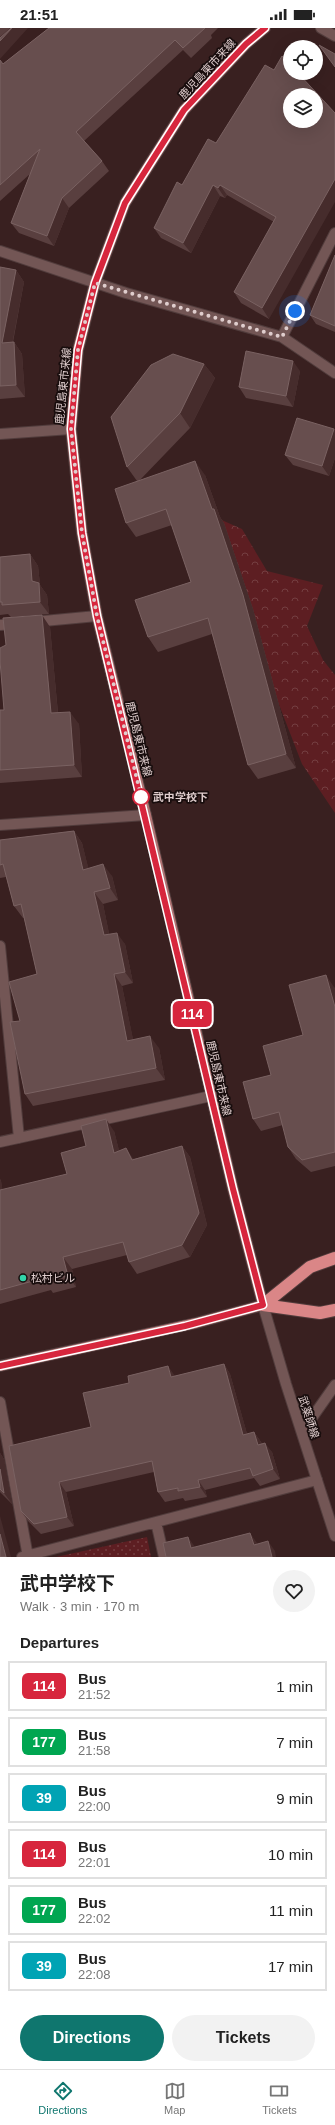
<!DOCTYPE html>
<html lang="en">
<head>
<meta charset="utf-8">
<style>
	body { margin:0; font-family:Helvetica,"Noto Sans JP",sans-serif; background:#f2f2f2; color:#222; height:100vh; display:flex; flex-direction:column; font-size:15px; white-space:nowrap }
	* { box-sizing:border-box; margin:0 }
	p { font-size:13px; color:#767676 }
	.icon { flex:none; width:22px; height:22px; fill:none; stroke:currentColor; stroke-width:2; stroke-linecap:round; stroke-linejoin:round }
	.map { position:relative; height:1529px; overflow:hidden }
	.sheet { display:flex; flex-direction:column; background:#fff; flex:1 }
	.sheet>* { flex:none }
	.badge { padding:0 8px; border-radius:6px; font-size:14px; line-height:26px }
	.controls { position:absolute; left:283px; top:12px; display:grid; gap:8px }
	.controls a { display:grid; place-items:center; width:40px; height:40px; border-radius:50%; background:#fff; box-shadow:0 4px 16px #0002; font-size:20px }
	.you { position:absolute; width:20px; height:20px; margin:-10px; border:3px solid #fff; border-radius:50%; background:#1a73e8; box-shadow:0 0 0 6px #1a73e833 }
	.map>.badge { position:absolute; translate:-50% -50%; box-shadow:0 0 0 2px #fff }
	h2 { padding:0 20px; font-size:15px; line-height:36px }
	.round { display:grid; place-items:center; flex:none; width:42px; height:42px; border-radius:21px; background:#f2f2f2 }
	.head { display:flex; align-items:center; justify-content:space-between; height:68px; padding:0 20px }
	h1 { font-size:19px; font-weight:700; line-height:30px }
	.action { display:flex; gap:8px; margin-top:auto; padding:8px 20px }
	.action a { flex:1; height:46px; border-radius:24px; background:#0f766e; color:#fff; font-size:16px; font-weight:700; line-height:46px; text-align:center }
	.action a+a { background:#f2f2f2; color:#222 }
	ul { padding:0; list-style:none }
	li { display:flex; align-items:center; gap:12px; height:50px; margin:0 8px 6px; padding:0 12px; border:2px solid #e0e0e0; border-radius:0px }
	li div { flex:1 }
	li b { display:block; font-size:15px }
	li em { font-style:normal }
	li .badge { min-width:44px; font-weight:700; text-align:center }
	.status { display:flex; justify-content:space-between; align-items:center; height:28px; padding:0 20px; background:#fff; direction:ltr }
	.status svg { height:11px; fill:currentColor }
	.tab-bar { display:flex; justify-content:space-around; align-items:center; height:56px; border-top:1px solid #e0e0e0; background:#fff; font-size:11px; color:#767676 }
	.tab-bar a { display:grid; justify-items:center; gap:2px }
	.tab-bar .selected { color:#0f766e }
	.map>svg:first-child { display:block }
	.forest { fill:url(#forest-crowns) }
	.park { fill:url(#park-dots) }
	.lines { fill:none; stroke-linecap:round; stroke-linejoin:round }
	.street-casing { stroke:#513c3c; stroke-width:12 }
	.secondary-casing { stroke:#513c3c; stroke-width:12 }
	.primary-casing { stroke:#513c3c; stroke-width:12 }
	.highway-casing { stroke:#513c3c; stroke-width:14 }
	.street { stroke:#735655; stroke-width:10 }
	.secondary { stroke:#735655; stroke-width:10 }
	.primary { stroke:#b17373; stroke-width:10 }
	.highway { stroke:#da8687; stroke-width:12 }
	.wall { fill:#593f3f }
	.shaded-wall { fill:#462c2c }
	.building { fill:#674e4e; stroke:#7a6262; fill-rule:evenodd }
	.line-casing { stroke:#fff; stroke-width:9 }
	.line { stroke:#d7263d; stroke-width:6 }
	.walk { stroke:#dfcdcd; stroke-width:4; stroke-dasharray:0 7.2 }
	.stop-dot { fill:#fff; stroke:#d7263d; stroke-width:2 }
	.poi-dot { fill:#32d4a9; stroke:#180d0d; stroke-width:1.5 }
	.labels { text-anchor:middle; stroke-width:3.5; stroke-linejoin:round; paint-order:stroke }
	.street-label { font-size:11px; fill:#dfcdcd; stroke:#180d0d }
	.stop-label { font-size:11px; font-weight:bold; fill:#dfcdcd; stroke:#180d0d; text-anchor:start }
	.poi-label { font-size:11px; fill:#dfcdcd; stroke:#180d0d; text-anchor:start }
</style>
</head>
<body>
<div class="status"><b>21:51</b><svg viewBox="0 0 49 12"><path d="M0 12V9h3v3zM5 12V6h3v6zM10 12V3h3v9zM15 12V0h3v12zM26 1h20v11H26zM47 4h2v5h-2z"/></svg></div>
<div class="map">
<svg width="335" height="1529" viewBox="0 0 335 1529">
	<defs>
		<pattern id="forest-crowns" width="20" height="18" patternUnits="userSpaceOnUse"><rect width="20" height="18" fill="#5d1e22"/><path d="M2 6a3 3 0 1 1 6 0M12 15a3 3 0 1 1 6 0" fill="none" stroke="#743e41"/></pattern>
		<pattern id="park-dots" width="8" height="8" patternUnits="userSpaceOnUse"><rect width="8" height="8" fill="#5d1e22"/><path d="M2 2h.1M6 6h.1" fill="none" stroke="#743e41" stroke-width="1.8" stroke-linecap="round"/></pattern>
	</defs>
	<rect width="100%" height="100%" fill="#392020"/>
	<!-- forest -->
	<path class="forest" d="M208,486L242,501L267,543L323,557L307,598L323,632L335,647V785L302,736L254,612Z"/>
	<!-- park -->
	<path class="park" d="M147,1509L151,1529H56Z"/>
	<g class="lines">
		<!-- street casing -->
		<g class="street-casing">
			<path id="street" d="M321,0L335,8
				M0,223L126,265L282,309L335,345
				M282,309L335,205
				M0,406L71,401
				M33,594L97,588
				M0,597L17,596
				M0,797L146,787
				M0,918L19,1110
				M0,1114L211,1068
				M0,1374L28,1529
				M302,1404L335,1357
				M156,1494L164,1529
				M22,1529L317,1452"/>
		</g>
		<!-- secondary casing -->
		<g class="secondary-casing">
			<path id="secondary" d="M263,1277L286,1356L335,1508"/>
		</g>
		<!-- primary casing -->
		<g class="primary-casing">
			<path id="primary" d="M0,1338L196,1295L263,1277L233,1161L146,787L97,588L82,505L71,401L78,322L95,255L125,175L184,82L246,16L265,0"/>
		</g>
		<!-- highway casing -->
		<g class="highway-casing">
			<path id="highway" d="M263,1277L310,1239L335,1230
				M263,1277L320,1285L335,1282"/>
		</g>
		<!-- street -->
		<use href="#street" class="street"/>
		<!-- secondary -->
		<use href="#secondary" class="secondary"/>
		<!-- primary -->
		<use href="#primary" class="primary"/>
		<!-- highway -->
		<use href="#highway" class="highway"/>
	</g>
	<!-- wall -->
	<path class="wall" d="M0,0H10L0,9Z
		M49,0H218L211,7L212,10L191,30L183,22L84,113L102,133L109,143L69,180L54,218L19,205L11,195L30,146L0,173V32L3,36Z
		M290,36L269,291L241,275L234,264L274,194L227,167L225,170L220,168L191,225L161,210L154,200L182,157L274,42Z
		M335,227V304L316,296L310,287Z
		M0,239L16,242L24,254L13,314H14L22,326L25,369L0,371Z
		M204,336L215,350L190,400L139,453L205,447L220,489L224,495L253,581L296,740L258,751L248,737L212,606L158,624L148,609L191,554L172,497L136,509L126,495L137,453L127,439Z
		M300,343L293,379L246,370L239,359Z
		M334,401L335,403V430L329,448L293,437L285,427Z
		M30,526L38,538L40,557L47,567L49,586L11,589L8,586L0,587V529Z
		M50,599L58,685L79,696L82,749L0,755V682H4Z
		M74,803L82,815L88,840L112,848L118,872L103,876L109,906L125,916L133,955L122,958L133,1012L159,1020L165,1052L33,1078L25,1066L20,993L37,946L24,890H23L14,878L6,849L0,850V812Z
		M334,959L335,961V1138L311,1144L296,1131L288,1119L283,1097L261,1103L253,1091L271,1047L303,1007Z
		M114,1103L119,1123L134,1131L182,1118L190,1129L207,1197L190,1229L137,1246L129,1234L127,1227L72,1241L76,1259L53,1265L51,1262L0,1276V1151L1,1153L2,1162L67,1146L86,1118Z
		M224,1336L230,1346L247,1406L254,1404L261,1414L262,1416L272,1424L280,1451L260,1458L254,1450L205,1462L207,1469L185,1473L183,1470L165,1474L158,1464L154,1444L66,1464L74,1498L41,1506L28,1493L21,1483L91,1399L175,1348Z
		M0,1425L4,1431L12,1476L0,1464Z"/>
	<!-- shaded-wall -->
	<path class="shaded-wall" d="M12,0H28L0,31V13Z
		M335,151V174L269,291L262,280Z
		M213,157L220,168L191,225L183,215Z
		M220,157L227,167L225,170L218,160Z
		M62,170L69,180L54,218L47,208Z
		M16,242L24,254L10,327L2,315Z
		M14,314L22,326L25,369L16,357Z
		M293,333L300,343L293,379L286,368Z
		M204,336L215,350L190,400L180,385Z
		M334,401L335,403V430L329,448L322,438Z
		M195,433L205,447L220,489L224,495L253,581L296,740L286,726L212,481Z
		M30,526L38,538L40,557L47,567L49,586L40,574L32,553Z
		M42,587L50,599L59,697L51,685Z
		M70,684L79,696L82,749L74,737Z
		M74,803L82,815L92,854L83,842Z
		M103,836L112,848L118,872L110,860Z
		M94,864L103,876L112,919L104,907Z
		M117,905L125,916L133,955L125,944Z
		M114,946L122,958L136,1025L127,1013Z
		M326,947L334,959L335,961V979Z
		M150,1008L159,1020L165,1052L156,1040Z
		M106,1091L114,1103L123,1137L114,1125Z
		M182,1118L190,1129L207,1197L190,1229L182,1217Z
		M126,1120L134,1132H132Z
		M0,1151L1,1153L5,1175L0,1169Z
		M63,1229L72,1241L76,1259L68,1248Z
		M224,1336L230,1346L250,1416L243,1407Z
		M168,1338L175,1348L171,1349Z
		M254,1404L261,1414L265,1427L258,1417Z
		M265,1415L272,1424L280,1451L273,1441Z
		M0,1425L4,1431L12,1476L4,1465L0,1441Z
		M198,1452L205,1462L207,1469L200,1459Z
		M59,1454L66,1464L74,1498L67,1489Z
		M0,1488L11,1529H6L0,1506Z
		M250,1505L257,1515L261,1527L254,1517Z
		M188,1509L195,1519L191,1520Z
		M268,1513L275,1523L276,1529H272Z"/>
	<!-- building -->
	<path class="building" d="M11,0H12L0,13V10Z
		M49,0H205L183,20L175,12L76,104L102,133L62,170L47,208L11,195L40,121L0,157V32L3,36Z
		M319,17L335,26V39Z
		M282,28L290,36V45H298L335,85V151L262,280L234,264L276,189L220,157L218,160L213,157L183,215L154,200L177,154L182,157L208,111L216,115L265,37L274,42ZM290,67H316V93H290Z
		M335,227V298L310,287Z
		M0,239L16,242L2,315L14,314L16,357L0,358Z
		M246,323L293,333L286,368L239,359Z
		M173,326L204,336L180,385L127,439L111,389L151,337Z
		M297,390L334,401L322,438L285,427Z
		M195,433L212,481H214L243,567L286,726L248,737L208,590L148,609L135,572L191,554L166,481L126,495L115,461Z
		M30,526L32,553L39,555L40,574L2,577V574H0V529Z
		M42,587L51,685L70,684L74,737L0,742V682H4L0,633V620L6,617L3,590Z
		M74,803L83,842L103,836L110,860L94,864L104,907L117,905L125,944L114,946L127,1013L150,1008L156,1040L25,1066L10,994L20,993L9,954L37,946L21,876L14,878L3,836L0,837V812Z
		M326,947L335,979V1124L302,1132L288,1119L279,1084L253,1091L243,1054L271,1047L263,1018L303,1007L289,957Z
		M106,1091L114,1125L126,1120L132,1132L182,1118L199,1185L182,1217L129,1234L123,1214L63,1229L68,1248L45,1253L44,1250L0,1262V1162L67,1146L61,1125L86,1118L81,1098Z
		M224,1336L243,1407L254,1404L258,1417L265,1415L273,1441L253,1448L250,1440L198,1452L200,1459L178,1463V1460L158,1464L152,1433L59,1454L67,1489L34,1496L21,1483L9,1418L91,1399L83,1365L129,1355L128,1348L168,1338L171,1349Z
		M0,1441L4,1465L0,1461Z
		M250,1505L254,1517L268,1513L272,1529H166L163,1515L188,1509L191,1520Z
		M0,1506L6,1529H0Z"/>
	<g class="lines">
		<!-- line casing -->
		<g class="line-casing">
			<path id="line" d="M0,1338L185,1298L263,1277L233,1161L97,588L82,505L71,401L78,322L95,255L125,175L184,82L246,16L265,0"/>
		</g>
		<!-- line -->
		<use href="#line" class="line"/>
		<!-- walk -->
		<path class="walk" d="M141,769L142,772L97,588L82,505L71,401L78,322L95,255L282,309L295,283"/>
	</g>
	<!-- markers -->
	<circle class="stop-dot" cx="141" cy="769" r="8"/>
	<circle class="poi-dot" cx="23" cy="1250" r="4"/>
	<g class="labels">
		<!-- street labels -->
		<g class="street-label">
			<text transform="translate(207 41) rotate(-47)" y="4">鹿児島東市来線</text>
			<text transform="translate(63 358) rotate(-84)" y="4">鹿児島東市来線</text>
			<text transform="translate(139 711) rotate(76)" y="4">鹿児島東市来線</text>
			<text transform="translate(219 1050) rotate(77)" y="4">鹿児島東市来線</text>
			<text transform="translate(309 1389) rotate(72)" y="4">武薬師線</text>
		</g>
		<!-- stop labels -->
		<g class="stop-label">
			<text x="153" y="773">武中学校下</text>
		</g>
		<!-- poi labels -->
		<g class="poi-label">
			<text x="31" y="1254">松村ビル</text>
		</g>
	</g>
</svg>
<div class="controls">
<a><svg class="icon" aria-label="locate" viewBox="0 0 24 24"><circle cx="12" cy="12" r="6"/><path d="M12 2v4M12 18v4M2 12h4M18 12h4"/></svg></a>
<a><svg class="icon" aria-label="layers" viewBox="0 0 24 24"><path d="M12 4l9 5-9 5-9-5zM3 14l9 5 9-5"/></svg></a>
</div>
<div class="you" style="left:295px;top:283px"></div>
<b class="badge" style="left:192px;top:986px;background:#d7263d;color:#fff">114</b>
</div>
<section class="sheet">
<div class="head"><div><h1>武中学校下</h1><p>Walk · 3 min · 170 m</p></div><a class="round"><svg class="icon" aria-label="heart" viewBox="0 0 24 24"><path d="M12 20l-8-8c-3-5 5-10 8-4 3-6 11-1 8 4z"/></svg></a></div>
<h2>Departures</h2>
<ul>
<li><span class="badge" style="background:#d7263d;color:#fff">114</span><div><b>Bus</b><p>21:52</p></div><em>1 min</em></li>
<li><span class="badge" style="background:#00a651;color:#fff">177</span><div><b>Bus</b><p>21:58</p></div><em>7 min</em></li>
<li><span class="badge" style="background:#00a3b4;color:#fff">39</span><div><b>Bus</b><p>22:00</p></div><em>9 min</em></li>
<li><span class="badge" style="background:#d7263d;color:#fff">114</span><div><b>Bus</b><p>22:01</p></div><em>10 min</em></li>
<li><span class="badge" style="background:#00a651;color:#fff">177</span><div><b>Bus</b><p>22:02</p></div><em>11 min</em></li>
<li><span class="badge" style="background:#00a3b4;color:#fff">39</span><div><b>Bus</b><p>22:08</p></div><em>17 min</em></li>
</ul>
<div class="action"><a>Directions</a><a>Tickets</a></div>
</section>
<nav class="tab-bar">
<a class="selected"><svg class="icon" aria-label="directions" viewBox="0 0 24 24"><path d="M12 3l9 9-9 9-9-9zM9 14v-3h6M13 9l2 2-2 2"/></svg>Directions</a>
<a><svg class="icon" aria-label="map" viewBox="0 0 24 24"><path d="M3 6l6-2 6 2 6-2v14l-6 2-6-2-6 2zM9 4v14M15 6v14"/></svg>Map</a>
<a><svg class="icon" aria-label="tickets" viewBox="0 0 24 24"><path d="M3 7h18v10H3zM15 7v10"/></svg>Tickets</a>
</nav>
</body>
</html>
